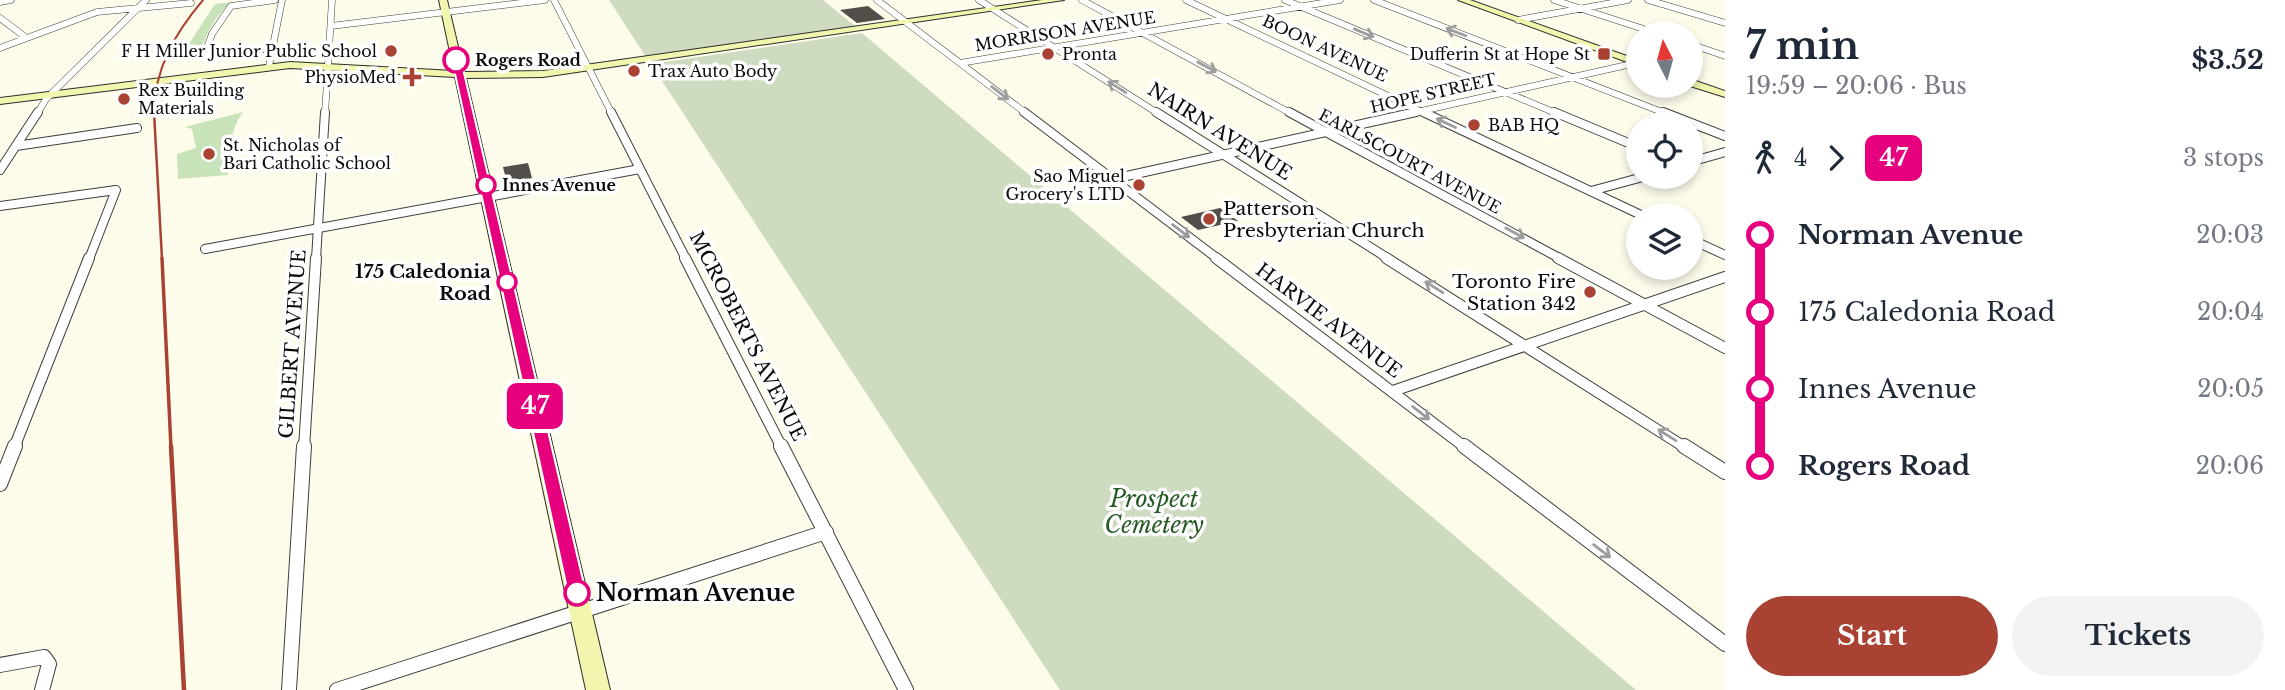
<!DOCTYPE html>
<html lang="en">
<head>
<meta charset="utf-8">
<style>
	body { margin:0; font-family:"Libre Baskerville",serif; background:#f2f2f3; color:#1f2937; height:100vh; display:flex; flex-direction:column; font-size:26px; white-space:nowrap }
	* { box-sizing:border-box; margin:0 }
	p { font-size:23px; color:#747a83 }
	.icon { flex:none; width:38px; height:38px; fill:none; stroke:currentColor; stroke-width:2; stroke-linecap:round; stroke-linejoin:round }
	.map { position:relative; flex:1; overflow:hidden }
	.drawer { display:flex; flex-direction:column; background:#fff; width:560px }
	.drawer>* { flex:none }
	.badge { padding:0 14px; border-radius:10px; font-size:24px; line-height:46px }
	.needle { width:46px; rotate:354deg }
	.buttons { position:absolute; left:1626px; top:21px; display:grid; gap:14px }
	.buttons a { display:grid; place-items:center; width:77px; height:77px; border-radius:50%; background:#fff; box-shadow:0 4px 10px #0003; font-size:35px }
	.map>.badge { position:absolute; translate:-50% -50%; box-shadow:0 0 0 4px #fff }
	.legs { display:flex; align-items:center; gap:10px; height:77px; padding:0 21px; font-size:23px }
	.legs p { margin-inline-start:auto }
	.overview { display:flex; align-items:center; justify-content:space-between; height:119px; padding:0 21px }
	h1 { font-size:38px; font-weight:800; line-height:52px }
	.button { display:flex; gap:14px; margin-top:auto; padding:14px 21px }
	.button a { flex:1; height:80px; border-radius:42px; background:#aa4234; color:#fff; font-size:28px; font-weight:800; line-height:80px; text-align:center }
	.button a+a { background:#f2f2f3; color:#1f2937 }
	ul { padding:0 21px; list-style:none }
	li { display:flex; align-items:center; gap:24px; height:77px; font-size:26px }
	li i { display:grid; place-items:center; width:10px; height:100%; margin:0 9px; background:currentColor }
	li i::after { content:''; width:18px; height:18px; margin:-9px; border:5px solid; border-radius:50%; background:#fff }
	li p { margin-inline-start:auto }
	li:first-child i { background:linear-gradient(#0000 50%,currentColor 0) }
	li:last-child i { background:linear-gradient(currentColor 50%,#0000 0) }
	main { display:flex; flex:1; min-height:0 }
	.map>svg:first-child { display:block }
	.green { fill:#c8e3b9 }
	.cemetery { fill:#cedbc0 }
	.building { fill:#524e49 }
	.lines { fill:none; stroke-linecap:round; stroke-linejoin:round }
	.street-far3-casing { stroke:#3e3e3e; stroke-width:7 }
	.street-far2-casing { stroke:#3e3e3e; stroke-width:10 }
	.street-far1-casing { stroke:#3e3e3e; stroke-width:12 }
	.street-casing { stroke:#3e3e3e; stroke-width:16 }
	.secondary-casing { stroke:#2d2d2d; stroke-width:2 }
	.street-far3 { stroke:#fff; stroke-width:6 }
	.street-far2 { stroke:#fff; stroke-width:8 }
	.street-far1 { stroke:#fff; stroke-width:10 }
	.street { stroke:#fff; stroke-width:14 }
	.secondary { fill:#f1f5ad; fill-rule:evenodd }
	.rail-far3 { stroke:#aa4234; stroke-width:2 }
	.rail-far2 { stroke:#aa4234; stroke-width:2.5 }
	.rail-far1 { stroke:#aa4234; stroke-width:3.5 }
	.rail { stroke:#aa4234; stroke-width:4.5 }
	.oneway { stroke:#9d9d9d }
	.line-1 { fill:#e6007e; stroke:#fff; stroke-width:2 }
	.poi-dot { fill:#aa4234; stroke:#fff; stroke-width:2.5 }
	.stop-1-dot { fill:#fff; stroke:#e6007e; stroke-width:3.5 }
	.labels { text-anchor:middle; stroke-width:7; stroke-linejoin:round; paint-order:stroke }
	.far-street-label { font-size:16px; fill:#0b0b0b; stroke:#fff }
	.far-poi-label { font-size:16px; fill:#0b0b0b; stroke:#fff; text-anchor:start }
	.far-stop-label { font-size:16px; font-weight:bold; fill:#0b0b0b; stroke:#fff; text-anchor:start }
	.street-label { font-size:19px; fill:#0b0b0b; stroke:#fff }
	.poi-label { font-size:19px; fill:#0b0b0b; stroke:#fff; text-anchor:start }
	.stop-label { font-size:19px; font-weight:bold; fill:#0b0b0b; stroke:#fff; text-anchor:end }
	.near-park-label { font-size:23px; font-style:italic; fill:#265a24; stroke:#fff }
	.near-stop-label { font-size:23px; font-weight:bold; fill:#0b0b0b; stroke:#fff; text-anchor:start }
</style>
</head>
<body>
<main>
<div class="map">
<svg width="1725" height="690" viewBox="0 0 1725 690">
	<rect width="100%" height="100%" fill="#fdfceb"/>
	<!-- green -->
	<path class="green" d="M234,2C218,8 202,42 199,57L179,59L215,4Z
		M243,112C231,127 228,156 228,175L178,179L177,154L196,148L192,129L185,127Z"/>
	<!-- cemetery -->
	<path class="cemetery" d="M609,0H823L855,26L646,57Z
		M862,33L1636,690H1060L651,64Z"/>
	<!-- building -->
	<path class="building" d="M868,6L885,19L857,23L840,10Z
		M528,163L532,178L507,183L503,167Z
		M1220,208L1238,221L1198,230L1181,217Z"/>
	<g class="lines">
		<!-- street-far3 casing -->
		<g class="street-far3-casing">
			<path id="street-far3" d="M554,0L612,114
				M877,0L1027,114
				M979,0L1159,114
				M1082,0L1292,114
				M1186,0L1426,114
				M1285,0L1558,114
				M1374,0L1667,114
				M1554,0L1656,33
				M1648,0L1725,23
				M0,2L11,0
				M0,18L24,36
				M1518,20L1628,0
				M331,26L545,0
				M1690,44L1725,56
				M0,48L97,12L191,3
				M273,48L213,55L205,53L212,34L231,6L275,0
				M960,63L1340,0
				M269,66L282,0
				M37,114L46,99L146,0
				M325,114L332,0
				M1408,114L1636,63"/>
		</g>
		<!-- street-far2 casing -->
		<g class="street-far2-casing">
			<path id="street-far2" d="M611,112L686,259
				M1024,112L1218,259
				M1156,112L1389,259
				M1289,112L1561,259
				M1423,112L1641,215
				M1554,112L1638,147
				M1663,112L1725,136
				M16,146L137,128
				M1690,162L1725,152
				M0,170L38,112
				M1113,179L1416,112
				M1591,191L1643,177
				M0,206L116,190L89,259
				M1690,239L1725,255
				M205,249L640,169
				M316,259L325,112"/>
		</g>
		<!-- street-far1 casing -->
		<g class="street-far1-casing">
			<path id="street-far1" d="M685,258L782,448
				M1216,258L1466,448
				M1386,258L1686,448
				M1558,258L1725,348
				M1393,391L1725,277
				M14,448L89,258
				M304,448L316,258"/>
		</g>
		<!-- street casing -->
		<g class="street-casing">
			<path id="street" d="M781,446L906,690
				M1464,446L1725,644
				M1684,446L1725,472
				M0,484L15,446
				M0,665L44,657L49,664L42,690
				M289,690L304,446
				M337,690L826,532"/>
		</g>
		<!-- secondary casing -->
		<g class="secondary-casing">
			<path id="secondary" d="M439,0H447L464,72L543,71L1042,0H1064L543,77L466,78L610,690H586L455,77L290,68L0,104V98L290,62L454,71Z
				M1458,0H1470L1638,60V66Z
				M1690,79L1725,91V97L1690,86Z"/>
		</g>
		<!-- street-far3 -->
		<use href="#street-far3" class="street-far3"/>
		<!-- street-far2 -->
		<use href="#street-far2" class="street-far2"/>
		<!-- street-far1 -->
		<use href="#street-far1" class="street-far1"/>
		<!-- street -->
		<use href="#street" class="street"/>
		<!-- secondary -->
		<use href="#secondary" class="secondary"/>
		<!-- rail-far3 -->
		<path class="rail-far3" d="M154,114C154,69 175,33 203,0"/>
		<!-- rail-far2 -->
		<path class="rail-far2" d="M154,112L162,259"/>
		<!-- rail-far1 -->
		<path class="rail-far1" d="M162,258L171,448"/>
		<!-- rail -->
		<path class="rail" d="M171,446L184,690"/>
	</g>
	<!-- one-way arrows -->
	<defs><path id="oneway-shaft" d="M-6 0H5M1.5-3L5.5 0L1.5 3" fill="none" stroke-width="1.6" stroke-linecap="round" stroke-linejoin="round" transform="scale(1.75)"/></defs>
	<g class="oneway">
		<use href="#oneway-shaft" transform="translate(1456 32) rotate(-159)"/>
		<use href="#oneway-shaft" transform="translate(1364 33) rotate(23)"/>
		<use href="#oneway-shaft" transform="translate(1207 67) rotate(28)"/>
		<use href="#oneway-shaft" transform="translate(1117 87) rotate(-148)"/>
		<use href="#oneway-shaft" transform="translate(1000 93) rotate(37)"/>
		<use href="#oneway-shaft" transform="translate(1446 123) rotate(-155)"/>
		<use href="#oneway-shaft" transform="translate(1181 231) rotate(37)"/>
		<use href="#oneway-shaft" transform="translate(1515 233) rotate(29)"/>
		<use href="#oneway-shaft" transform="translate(1434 287) rotate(-148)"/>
		<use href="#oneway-shaft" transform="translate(1421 413) rotate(38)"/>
		<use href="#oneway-shaft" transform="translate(1667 435) rotate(-148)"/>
		<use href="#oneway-shaft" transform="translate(1602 551) rotate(37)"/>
	</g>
	<!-- line-1 -->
	<path class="line-1" d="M456,57L461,60L586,593L577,601L568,593L452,60Z"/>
	<!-- markers -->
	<g class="poi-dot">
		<circle cx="391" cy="51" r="7"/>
		<circle cx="1048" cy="54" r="7"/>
		<rect x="1597" y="47" width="14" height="14" rx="3.5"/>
		<circle cx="634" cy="71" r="7"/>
		<path d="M408.5 66.5h7v7h7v7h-7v7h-7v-7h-7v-7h7z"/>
		<circle cx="124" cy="99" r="7"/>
		<circle cx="1474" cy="125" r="7"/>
		<circle cx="209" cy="154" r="7"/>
		<circle cx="1139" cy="185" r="7"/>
		<circle cx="1209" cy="219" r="7"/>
		<circle cx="1590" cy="292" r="7"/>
	</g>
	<g class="stop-1-dot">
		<circle cx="456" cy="60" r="12"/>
		<circle cx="486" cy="185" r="9"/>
		<circle cx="507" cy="282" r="9"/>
		<circle cx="577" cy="593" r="12"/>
	</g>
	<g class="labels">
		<!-- far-street labels -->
		<g class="far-street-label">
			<text transform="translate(1065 31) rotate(-9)" y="6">MORRISON AVENUE</text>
			<text transform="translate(1325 48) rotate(25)" y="6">BOON AVENUE</text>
			<text transform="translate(1433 93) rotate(-13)" y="6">HOPE STREET</text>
			<text transform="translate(1410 161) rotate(28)" y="6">EARLSCOURT AVENUE</text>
		</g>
		<!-- far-poi labels -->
		<g class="far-poi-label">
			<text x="377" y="57" text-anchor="end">F H Miller Junior Public School</text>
			<text x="1062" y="60">Pronta</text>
			<text x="1590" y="60" text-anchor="end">Dufferin St at Hope St</text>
			<text x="648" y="77">Trax Auto Body</text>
			<text x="396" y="83" text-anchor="end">PhysioMed</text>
			<text x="138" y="96">Rex Building<tspan x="138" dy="18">Materials</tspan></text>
			<text x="1488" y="131">BAB HQ</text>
			<text x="223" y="151">St. Nicholas of<tspan x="223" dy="18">Bari Catholic School</tspan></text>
			<text x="1125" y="182" text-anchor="end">Sao Miguel<tspan x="1125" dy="18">Grocery's LTD</tspan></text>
		</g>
		<!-- far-stop labels -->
		<g class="far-stop-label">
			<text x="475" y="66">Rogers Road</text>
			<text x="502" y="191">Innes Avenue</text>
		</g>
		<!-- street labels -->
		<g class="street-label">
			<text transform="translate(1220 131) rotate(32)" y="7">NAIRN AVENUE</text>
			<text transform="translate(1329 320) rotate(37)" y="7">HARVIE AVENUE</text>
			<text transform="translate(748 336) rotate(63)" y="7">MCROBERTS AVENUE</text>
			<text transform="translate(292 344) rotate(-86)" y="7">GILBERT AVENUE</text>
		</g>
		<!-- poi labels -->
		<g class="poi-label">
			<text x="1223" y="215">Patterson<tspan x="1223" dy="22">Presbyterian Church</tspan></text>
			<text x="1576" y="288" text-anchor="end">Toronto Fire<tspan x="1576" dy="22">Station 342</tspan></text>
		</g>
		<!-- stop labels -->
		<g class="stop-label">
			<text x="491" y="278">175 Caledonia<tspan x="491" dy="22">Road</tspan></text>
		</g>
		<!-- near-park labels -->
		<g class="near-park-label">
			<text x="1154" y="507">Prospect<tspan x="1154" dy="26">Cemetery</tspan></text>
		</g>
		<!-- near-stop labels -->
		<g class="near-stop-label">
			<text x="596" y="601">Norman Avenue</text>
		</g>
	</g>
</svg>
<div class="buttons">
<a><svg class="needle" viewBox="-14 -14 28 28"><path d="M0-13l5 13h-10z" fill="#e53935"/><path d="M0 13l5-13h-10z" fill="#747a83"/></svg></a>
<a><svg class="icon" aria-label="locate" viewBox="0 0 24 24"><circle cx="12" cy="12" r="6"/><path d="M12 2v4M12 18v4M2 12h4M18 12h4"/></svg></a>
<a><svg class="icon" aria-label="layers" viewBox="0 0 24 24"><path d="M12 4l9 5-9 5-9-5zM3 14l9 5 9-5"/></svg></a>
</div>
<b class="badge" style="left:535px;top:406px;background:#e6007e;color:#fff">47</b>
</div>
<section class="drawer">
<div class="overview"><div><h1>7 min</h1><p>19:59 – 20:06 · Bus</p></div><b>$3.52</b></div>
<div class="legs"><svg class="icon" aria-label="walk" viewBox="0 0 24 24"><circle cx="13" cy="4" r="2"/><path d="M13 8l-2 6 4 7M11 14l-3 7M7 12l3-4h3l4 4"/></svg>4<svg class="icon" aria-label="forward" viewBox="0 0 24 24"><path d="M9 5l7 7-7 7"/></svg><b class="badge" style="background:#e6007e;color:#fff">47</b><p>3 stops</p></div>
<ul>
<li><i style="color:#e6007e"></i><b>Norman Avenue</b><p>20:03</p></li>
<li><i style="color:#e6007e"></i><span>175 Caledonia Road</span><p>20:04</p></li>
<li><i style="color:#e6007e"></i><span>Innes Avenue</span><p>20:05</p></li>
<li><i style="color:#e6007e"></i><b>Rogers Road</b><p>20:06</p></li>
</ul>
<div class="button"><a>Start</a><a>Tickets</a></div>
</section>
</main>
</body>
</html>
